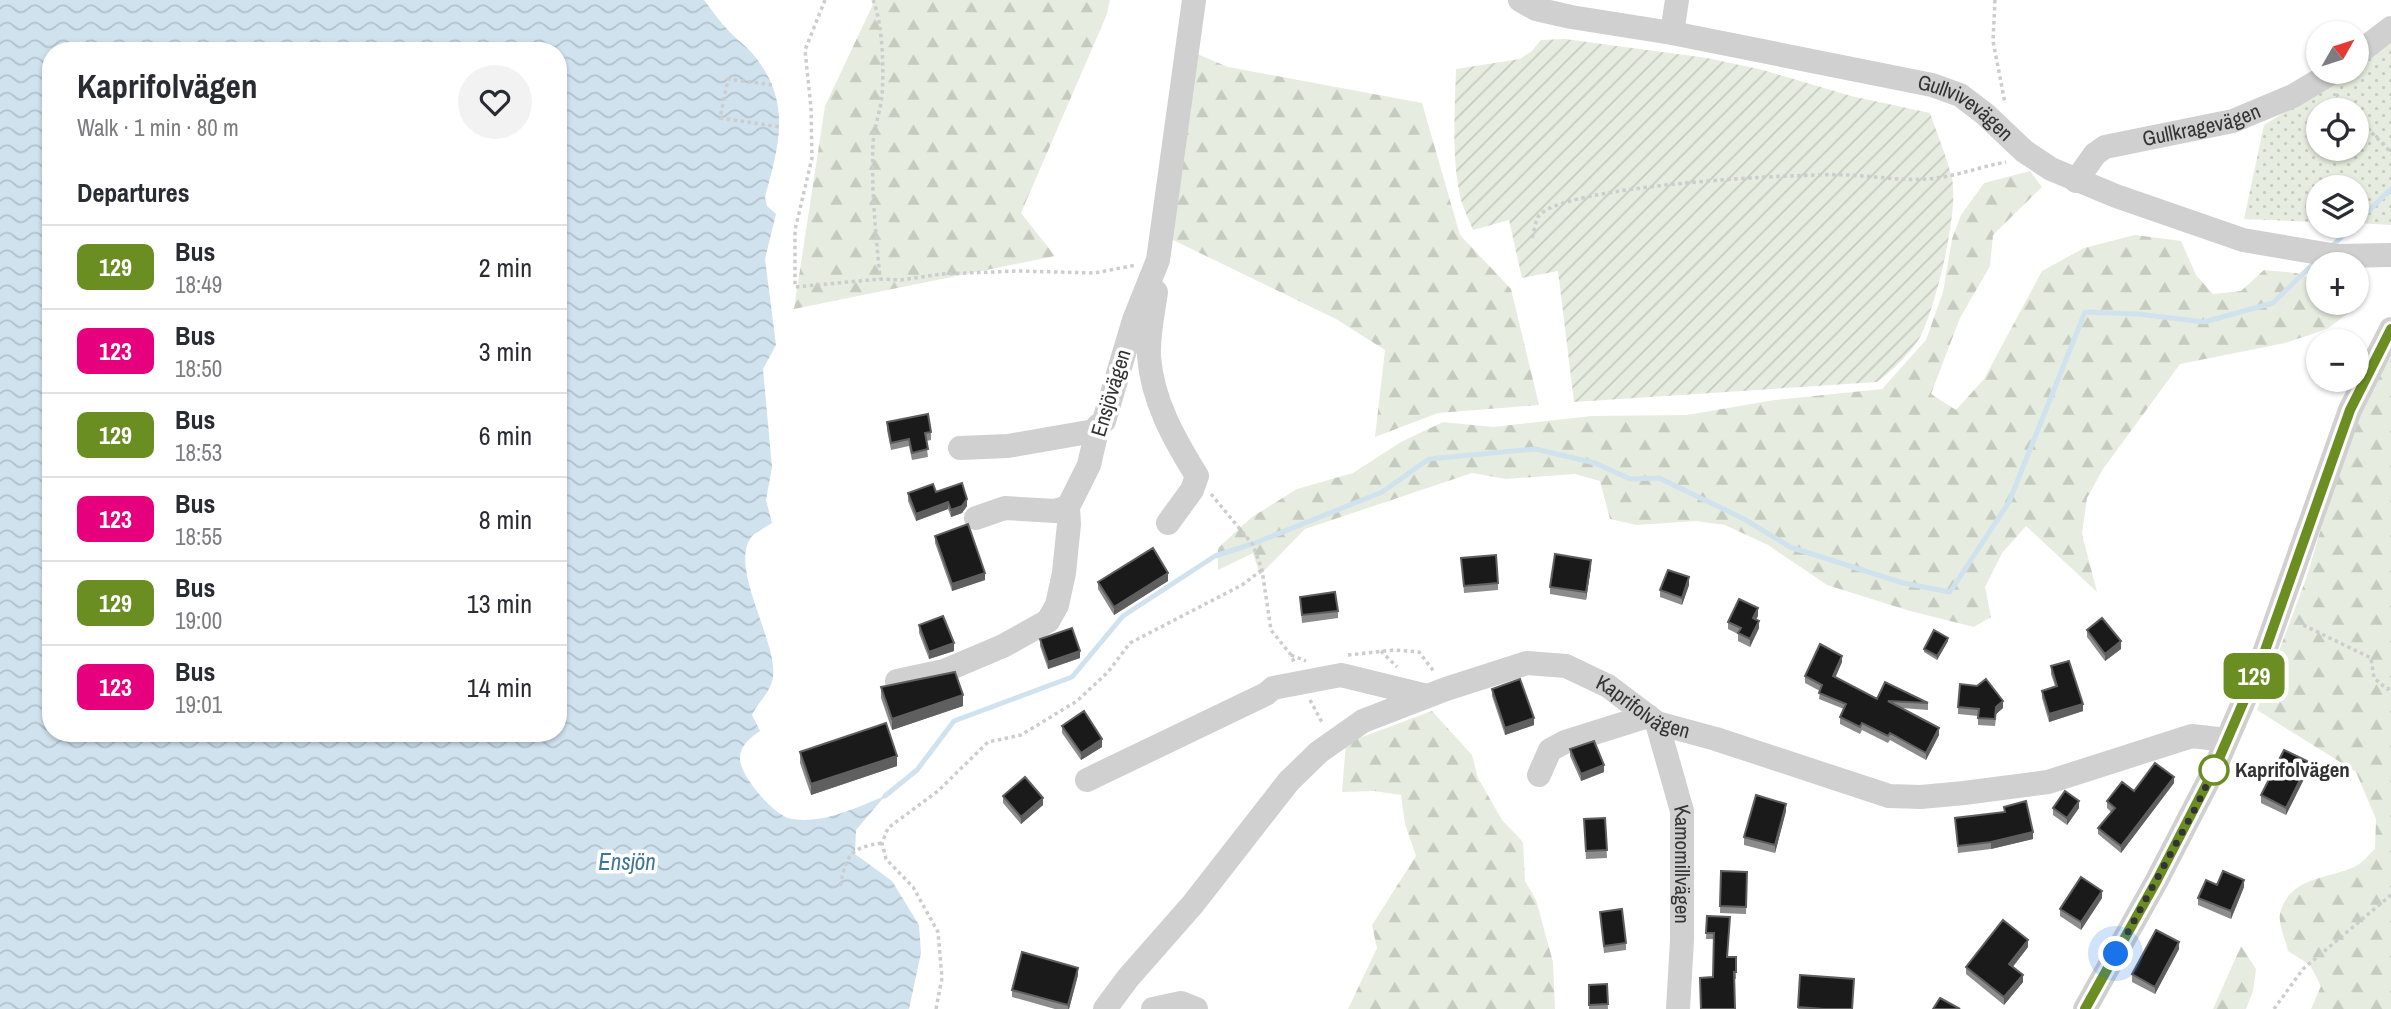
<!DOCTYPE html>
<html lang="en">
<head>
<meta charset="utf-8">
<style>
	body { margin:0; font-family:"Archivo Narrow",sans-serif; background:#f2f2f3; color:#2b2b33; height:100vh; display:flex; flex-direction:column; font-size:26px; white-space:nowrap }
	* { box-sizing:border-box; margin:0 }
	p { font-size:23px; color:#7c7c81 }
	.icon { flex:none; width:38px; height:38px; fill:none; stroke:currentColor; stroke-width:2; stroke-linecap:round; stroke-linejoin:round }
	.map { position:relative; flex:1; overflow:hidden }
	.panel { position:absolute; left:42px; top:42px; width:525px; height:700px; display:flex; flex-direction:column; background:#fff; border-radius:28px; box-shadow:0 2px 5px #0004 }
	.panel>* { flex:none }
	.badge { padding:0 14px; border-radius:10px; font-size:24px; line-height:46px }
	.needle { width:46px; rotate:51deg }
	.controls { position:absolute; left:2306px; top:21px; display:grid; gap:14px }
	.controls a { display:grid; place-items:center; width:63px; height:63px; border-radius:50%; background:#fff; box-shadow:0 2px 5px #0004; font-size:35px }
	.you { position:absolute; width:35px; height:35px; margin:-18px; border:5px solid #fff; border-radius:50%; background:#1a73e8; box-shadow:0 0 0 10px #1a73e833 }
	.map>.badge { position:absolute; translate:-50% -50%; box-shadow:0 0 0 4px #fff }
	h2 { padding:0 35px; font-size:26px; line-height:63px }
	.round { display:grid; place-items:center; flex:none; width:74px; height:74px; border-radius:37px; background:#f2f2f3 }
	.overview { display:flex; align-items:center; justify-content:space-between; height:119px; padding:0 35px }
	h1 { font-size:33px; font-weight:800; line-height:52px }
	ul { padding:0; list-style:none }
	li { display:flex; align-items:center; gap:21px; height:84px; padding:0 35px; border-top:2px solid #e1e1e2 }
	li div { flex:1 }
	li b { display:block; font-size:26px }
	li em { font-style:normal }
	li .badge { min-width:77px; font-weight:700; text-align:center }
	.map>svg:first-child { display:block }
	.grass { fill:url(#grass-dots); fill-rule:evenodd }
	.forest { fill:url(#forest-firs) }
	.garden { fill:url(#garden-furrows) }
	.water { fill:url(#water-waves); fill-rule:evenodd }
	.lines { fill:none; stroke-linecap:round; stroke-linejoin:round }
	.stream { stroke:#cfe2ee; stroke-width:5 }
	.path { stroke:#cdcdcd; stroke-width:3.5; stroke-dasharray:3.5 3.5; stroke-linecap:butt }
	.minor { stroke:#d0d0d0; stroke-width:24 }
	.wall { fill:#8c8c8c }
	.shaded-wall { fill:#5f5f5f }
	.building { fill:#1a1a1a; stroke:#5f5f5f; stroke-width:2 }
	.line-casing { stroke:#fff; stroke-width:16 }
	.line { stroke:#6b8e23; stroke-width:10 }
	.walk { stroke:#333; stroke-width:7; stroke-dasharray:0 12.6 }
	.stop-dot { fill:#fff; stroke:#6b8e23; stroke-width:3.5 }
	.labels { text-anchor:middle; stroke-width:7; stroke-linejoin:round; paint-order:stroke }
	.street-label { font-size:21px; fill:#333; stroke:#fff }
	.stop-label { font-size:21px; font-weight:bold; fill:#333; stroke:#fff; text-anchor:start }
	.water-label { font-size:23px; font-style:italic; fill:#3f7597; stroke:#fff }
</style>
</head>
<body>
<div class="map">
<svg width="2391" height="1009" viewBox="0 0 2391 1009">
	<defs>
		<pattern id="grass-dots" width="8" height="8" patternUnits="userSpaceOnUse" patternTransform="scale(1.75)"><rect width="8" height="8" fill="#e6ecdf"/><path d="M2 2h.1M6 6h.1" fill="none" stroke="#c6cbc0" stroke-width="1.8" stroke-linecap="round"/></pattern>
		<pattern id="forest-firs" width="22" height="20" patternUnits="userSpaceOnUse" patternTransform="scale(1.75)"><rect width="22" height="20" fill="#e6ecdf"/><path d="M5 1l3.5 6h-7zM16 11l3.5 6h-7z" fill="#c6cbc0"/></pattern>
		<pattern id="garden-furrows" width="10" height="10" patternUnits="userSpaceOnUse" patternTransform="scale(1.75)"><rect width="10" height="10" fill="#e6ecdf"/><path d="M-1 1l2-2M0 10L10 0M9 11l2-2" fill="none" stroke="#c6cbc0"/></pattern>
		<pattern id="water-waves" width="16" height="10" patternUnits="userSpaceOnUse" patternTransform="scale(1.75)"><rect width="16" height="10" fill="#cfe2ee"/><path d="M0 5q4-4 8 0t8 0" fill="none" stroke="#b2c2cd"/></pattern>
	</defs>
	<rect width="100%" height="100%" fill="#fff"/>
	<!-- grass -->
	<path class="grass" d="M2391,42V225L2357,223V187H2319V222L2244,219L2264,125L2349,72H2357V66ZM2319,110H2357V149H2319Z"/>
	<!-- forest -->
	<path class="forest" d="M875,0H1110L1107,14L1021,213L1055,256L794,309L825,106Z
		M1197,54L1228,67L1422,103L1460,235L1511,289L1539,405L1438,413L1375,437L1385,350L1336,319L1171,239Z
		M2030,171L2042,187L1993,235L1990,266L1960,318L1931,394L1956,410L1984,379L2042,271L2084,248L2135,235L2181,241L2196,275L2213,294L2241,291L2264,270L2296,273L2319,281V303H2351L2355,308L2327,329L2285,343L2180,364L2103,469L2087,498L2082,534L2097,592L2026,526L2002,553L1985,587L1991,617L1974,627L1910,611L1827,585L1768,545L1725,525L1695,521L1637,525L1610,519L1600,481L1575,474L1506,479L1472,473L1305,529L1260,575L1253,553L1218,570V548L1252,517L1297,489L1353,473L1401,442L1443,422L1493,427L1592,416L1687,415L1775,400L1882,389L1926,340L1943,292L1952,239L1961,215L1984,183Z
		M2391,356V1009H2311L2321,986L2310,965L2288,951C2286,941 2278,924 2280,914C2288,877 2328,879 2354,867C2362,864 2368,855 2375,849L2376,819L2356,772L2257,710L2306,579L2352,425Z
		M1432,711L1472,755L1478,778L1502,820L1523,842L1525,881L1536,900L1553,962L1555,1009H1348L1377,948L1372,925L1416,856L1405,824L1401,795L1374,791L1342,792L1346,743Z
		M2241,946L2256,969L2253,991L2246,1009H2213Z"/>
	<!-- garden -->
	<path class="garden" d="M1565,39L1707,58L1763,70L1851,96L1930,113C1937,134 1947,157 1952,179C1959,210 1936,306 1921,335C1914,350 1891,372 1877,382L1574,402L1558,271L1522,278L1509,220L1473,230C1469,220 1464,210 1461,200C1451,158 1455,111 1456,69L1520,59L1532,51L1541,40Z"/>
	<!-- water -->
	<path class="water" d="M0,0H704C712,10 719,21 728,30C735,38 744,44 752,53C792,100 780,142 765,197L767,206L776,214L765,259L776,345L763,369L772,467L766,500L772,523C766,527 758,531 753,535C726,564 778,641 773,677C771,692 758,702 752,715L760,731C750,738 739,746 740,760C742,778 774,816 792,819C824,824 855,808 885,796L856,830L855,854L892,881L919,925L921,953L909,1009H0ZM51,51H558V733H51Z"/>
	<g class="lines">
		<!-- stream -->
		<path class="stream" d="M2357,222L2391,189
			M2330,248L2353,226
			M885,796L917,770L954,721L1072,677L1123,616L1215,556L1255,543L1382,492L1429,459L1535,449L1595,463L1630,479L1659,478L1744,519L1790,547L1903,583L1950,592L2009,502L2085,312L2138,314L2204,322L2273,303L2318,259"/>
		<!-- path -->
		<path class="path" d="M825,0L805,50L811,108L812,158L795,230V287L880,279L901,280L941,274L1018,271L1095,273L1136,265
			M873,0C883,25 884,69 882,96C880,112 874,128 873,144C871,189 876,234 880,279
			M1995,0L1993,41L2005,103
			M772,85L728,79L720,118L781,127
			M2336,94L2350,110
			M2357,118L2391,152
			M1532,238C1534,232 1535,223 1538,217C1557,185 1804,173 1847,175C1875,176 1900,181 1928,179C1954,177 1979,167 2006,162
			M1211,494L1253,545L1262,570L1271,630L1291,655L1295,664
			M2297,622L2371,658L2374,678L2387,689L2391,688
			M1381,651L1397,667
			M1291,655L1306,661
			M1348,655L1394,650L1419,652L1435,673
			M1310,700L1323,724
			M840,886C847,855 849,848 882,843
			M936,1009L942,978L938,932L913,887L886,859L882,843L888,828L938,791L988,742L1021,735L1077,701L1108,672L1130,643L1242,585L1262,570
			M2274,1009L2303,969L2391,895"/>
		<!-- minor -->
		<g class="minor">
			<path id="s1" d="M1520,0L1536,9L1571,17L1672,33L1932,85L1960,95L1985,114L2024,151L2051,169L2116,196L2243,240L2337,256L2391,255"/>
			<path d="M1672,33L1677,0"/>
			<path d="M2357,54L2391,28"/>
			<path id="s2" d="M2076,181L2095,154L2105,147L2233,121L2293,96L2333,72"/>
			<path d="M1156,292C1153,313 1148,335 1149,356C1152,400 1174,439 1197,476L1192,490L1168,523"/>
			<path d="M960,448L1008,446L1094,431L1098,426"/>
			<path d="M976,518L1005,508L1055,511L1068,507"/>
			<path d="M897,681L944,671L1003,646L1048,621L1057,605L1064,573L1069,524L1068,507L1089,465L1098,426L1104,421L1134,320L1158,260L1194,0"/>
			<path id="s3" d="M1657,723L1682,811V940L1678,1009"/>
			<path d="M1539,775L1550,750L1565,742L1648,716"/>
			<path d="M1087,780L1266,694L1273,688L1341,675L1427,696"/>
			<path id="s4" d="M1105,1009L1128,978L1193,904L1289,781L1319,752L1363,721L1446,689L1527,663L1566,666L1608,686L1657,723L1716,739L1889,796L1921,797L1964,793L2048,782L2192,736L2226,740"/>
			<path d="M1153,1009L1181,1003L1196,1009"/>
			<path d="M2085,1009L2156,882L2214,770L2262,659L2350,410L2391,329"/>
		</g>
	</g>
	<!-- wall -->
	<path class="wall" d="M887,422L931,432V440L926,441L928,457L912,460L909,446L891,450L887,430Z
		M936,492L967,506L962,513L951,517L948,509L916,521L908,501V493Z
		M935,536L985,580L952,591L935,543Z
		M1461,558L1498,583V590L1464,593Z
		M1591,567L1586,600L1550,594V587Z
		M1168,581L1114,615L1098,589V582Z
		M1689,585L1682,605L1660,597V590Z
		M1300,597L1338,611V618L1302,623Z
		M1758,616L1756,619L1759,628L1750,647L1738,641V634L1728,629V622Z
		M919,625L954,651L929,659L919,633Z
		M2087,630L2121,649L2105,661L2087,637Z
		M1040,639L1080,658L1048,669L1040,646Z
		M1948,641L1937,660L1924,652V649Z
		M1842,662L1835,677L1877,699L1928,703V710L1902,708L1939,735L1926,760L1890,740L1888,743L1862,730L1860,734L1840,724V717L1844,709L1819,699L1820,691L1805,683V676Z
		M2051,666L2083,711L2049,722L2042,698V691L2055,686L2051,674Z
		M881,687L963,706L892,730L881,698Z
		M1492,689L1534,725L1505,735L1492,696Z
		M1958,707L2003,708L1996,714L1995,726L1978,725V716L1958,714Z
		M1062,726L1102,747L1081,760L1062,733Z
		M1570,749L1604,772L1581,781L1570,756Z
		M800,752L897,766L811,795L800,763Z
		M2309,769L2286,815L2261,803V795Z
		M2174,783L2121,853L2098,834V828L2111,812L2107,808V801L2134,791Z
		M1003,796L1043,805L1021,824L1003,803Z
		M2004,807L2033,839L1991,849L1958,853L1955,818L2004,812Z
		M2053,808H2079L2067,825L2053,815Z
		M1786,811L1775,853L1744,845V837Z
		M1605,818L1607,858L1586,859L1584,819Z
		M1721,871L1747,872L1746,914L1720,913Z
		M2217,885L2244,887L2231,919L2198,905V898Z
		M2102,898L2081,930L2060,916V909Z
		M1600,912L1626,943V950L1604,953Z
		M1707,916L1728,957H1736V979L1713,977L1714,939H1706Z
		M2028,947L2013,967L2023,982L2004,1005L1966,974V967Z
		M2179,949L2155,994L2132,982V974Z
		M1078,975L1069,1009H1055L1012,997V990Z
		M1800,975L1854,987L1852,1009H1798Z
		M1607,984L1608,1009H1589V985Z"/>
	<!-- shaded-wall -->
	<path class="shaded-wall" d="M967,499V506L962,513L951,517V510Z
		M948,502V509L916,521V514Z
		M1591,560V567L1586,600V592Z
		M985,573V580L952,591V584Z
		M1168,573V581L1114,615V607Z
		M1689,577V585L1682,605V598Z
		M1758,608V616L1753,625V618Z
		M1759,621V628L1750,647V639Z
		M1948,638V641L1937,660V656Z
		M2121,641V649L2105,661V654Z
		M954,643V651L929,659V652Z
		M1080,651V658L1048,669V662Z
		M1842,656V662L1833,683V676Z
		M963,695V706L892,730V719Z
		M2003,701V708L1996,714L1995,726L1996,707Z
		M2083,704V711L2049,722V714Z
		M1534,718V725L1505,735V728Z
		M1939,728V735L1926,760V753Z
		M1102,739V747L1081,760V753Z
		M897,756V766L811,795V784Z
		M2309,762V769L2286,815V808Z
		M1604,765V772L1581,781V774Z
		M2174,777V783L2121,853V846Z
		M1043,798V805L1021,824V817Z
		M2079,801V808L2067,825V818Z
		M1786,804V811L1775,853V845Z
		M2033,832V839L1991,849V842Z
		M2244,880V887L2231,919V911Z
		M2102,891V898L2081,930V922Z
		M2028,940V947L2009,971V964Z
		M2179,942V949L2155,994V987Z
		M1078,968V975L1069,1009H1068V1005Z
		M2023,975V982L2004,1005V997Z"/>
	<!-- building -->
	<path class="building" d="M928,414L931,432L925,433L928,449L912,453L909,439L891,443L887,422Z
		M962,483L967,499L962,506L951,510L948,502L916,514L908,493L933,484L936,492Z
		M968,524L985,573L952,584L935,536Z
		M1153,548L1168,573L1114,607L1098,582Z
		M1555,554L1591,560L1586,592L1550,587Z
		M1496,555L1498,583L1464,586L1461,558Z
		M1668,570L1689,577L1682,598L1660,590Z
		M1335,592L1338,611L1302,615L1300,597Z
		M1739,599L1758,608L1753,618L1759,621L1750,639L1738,633L1741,628L1728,622Z
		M943,616L954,643L929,652L919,625Z
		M2102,618L2121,641L2105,654L2087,630Z
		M1072,628L1080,651L1048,662L1040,639Z
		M1934,630L1948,638L1937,656L1924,649Z
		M1820,644L1842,656L1833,676L1877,699L1885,682L1928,703L1888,701L1939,728L1926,753L1890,733L1888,736L1862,723L1860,727L1840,717L1846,704L1819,693L1822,685L1805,676Z
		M2069,661L2083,704L2049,714L2042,691L2057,686L2051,666Z
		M955,672L963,695L892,719L881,687Z
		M1520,679L1534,718L1505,728L1492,689Z
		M1986,679L2003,701L1996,707L1995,719L1978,718L1979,709L1958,707L1960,684L1977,686Z
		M1084,711L1102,739L1081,753L1062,726Z
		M886,723L897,756L811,784L800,752Z
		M1594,741L1604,765L1581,774L1570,749Z
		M2284,750L2309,762L2286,808L2261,795Z
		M2155,763L2174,777L2121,846L2098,828L2115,808L2107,801L2122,782L2134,791Z
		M1025,777L1043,798L1021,817L1003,796Z
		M2065,791L2079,801L2067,818L2053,808Z
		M1756,795L1786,804L1775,845L1744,837Z
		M2026,801L2033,832L1991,842L1958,846L1955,818L2005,812L2004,807Z
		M1605,818L1607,850L1586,851L1584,819Z
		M1721,871L1747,872L1746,907L1720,906Z
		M2223,871L2244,880L2231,911L2198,898L2206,880L2217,885Z
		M2081,877L2102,891L2081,922L2060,909Z
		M1622,909L1626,943L1604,946L1600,912Z
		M1707,916L1730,917L1727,957H1736V972H1734L1735,1009H1701L1700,978L1713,977L1714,933H1706Z
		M2003,920L2028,940L2009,964L2023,975L2004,997L1966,967Z
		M2156,930L2179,942L2155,987L2132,974Z
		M1022,952L1078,968L1068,1005L1012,990Z
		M1800,975L1854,979L1852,1009H1824L1798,1007Z
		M1607,984L1608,1004L1589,1005V985Z
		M1940,998L1960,1009H1933Z"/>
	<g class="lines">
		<!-- line casing -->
		<g class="line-casing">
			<path id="line" d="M2085,1009L2156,882L2214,770L2262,659L2350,410L2391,329"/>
		</g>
		<!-- line -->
		<use href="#line" class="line"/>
		<!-- walk -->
		<path class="walk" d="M2116,954L2196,807L2214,770"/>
	</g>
	<!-- markers -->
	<circle class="stop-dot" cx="2214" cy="770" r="14"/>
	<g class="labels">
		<!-- street labels -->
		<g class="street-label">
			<text dy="7" stroke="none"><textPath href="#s1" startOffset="462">Gullvivevägen</textPath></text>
			<text dy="7" stroke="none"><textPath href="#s2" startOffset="144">Gullkragevägen</textPath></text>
			<text transform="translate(1111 393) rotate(-73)" y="7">Ensjövägen</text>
			<text dy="7" stroke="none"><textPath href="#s4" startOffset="690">Kaprifolvägen</textPath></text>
			<text dy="7" stroke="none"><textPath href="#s3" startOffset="145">Kamomillvägen</textPath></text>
		</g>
		<!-- stop labels -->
		<g class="stop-label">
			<text x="2235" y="777">Kaprifolvägen</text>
		</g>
		<!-- water labels -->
		<g class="water-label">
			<text x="627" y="870">Ensjön</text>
		</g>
	</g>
</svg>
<div class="controls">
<a><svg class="needle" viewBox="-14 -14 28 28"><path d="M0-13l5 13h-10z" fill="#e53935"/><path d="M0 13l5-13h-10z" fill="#7c7c81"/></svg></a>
<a><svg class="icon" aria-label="locate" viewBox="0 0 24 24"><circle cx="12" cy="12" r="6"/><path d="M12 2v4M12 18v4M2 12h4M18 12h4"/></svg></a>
<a><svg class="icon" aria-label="layers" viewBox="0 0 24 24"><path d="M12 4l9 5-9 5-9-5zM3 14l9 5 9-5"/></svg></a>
<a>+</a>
<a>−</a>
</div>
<div class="you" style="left:2116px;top:954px"></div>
<b class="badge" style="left:2254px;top:676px;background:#6b8e23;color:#fff">129</b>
<section class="panel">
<div class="overview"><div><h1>Kaprifolvägen</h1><p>Walk · 1 min · 80 m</p></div><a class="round"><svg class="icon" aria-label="heart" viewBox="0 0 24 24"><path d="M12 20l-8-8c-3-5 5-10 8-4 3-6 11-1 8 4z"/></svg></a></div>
<h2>Departures</h2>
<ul>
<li><span class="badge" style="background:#6b8e23;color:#fff">129</span><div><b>Bus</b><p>18:49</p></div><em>2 min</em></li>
<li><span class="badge" style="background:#e6007e;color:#fff">123</span><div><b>Bus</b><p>18:50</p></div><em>3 min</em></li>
<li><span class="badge" style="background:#6b8e23;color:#fff">129</span><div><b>Bus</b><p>18:53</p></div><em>6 min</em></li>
<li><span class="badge" style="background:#e6007e;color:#fff">123</span><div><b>Bus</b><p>18:55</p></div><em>8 min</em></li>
<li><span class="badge" style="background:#6b8e23;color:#fff">129</span><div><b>Bus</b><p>19:00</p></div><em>13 min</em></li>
<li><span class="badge" style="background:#e6007e;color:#fff">123</span><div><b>Bus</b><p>19:01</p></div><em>14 min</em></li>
</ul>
</section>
</div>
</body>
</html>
